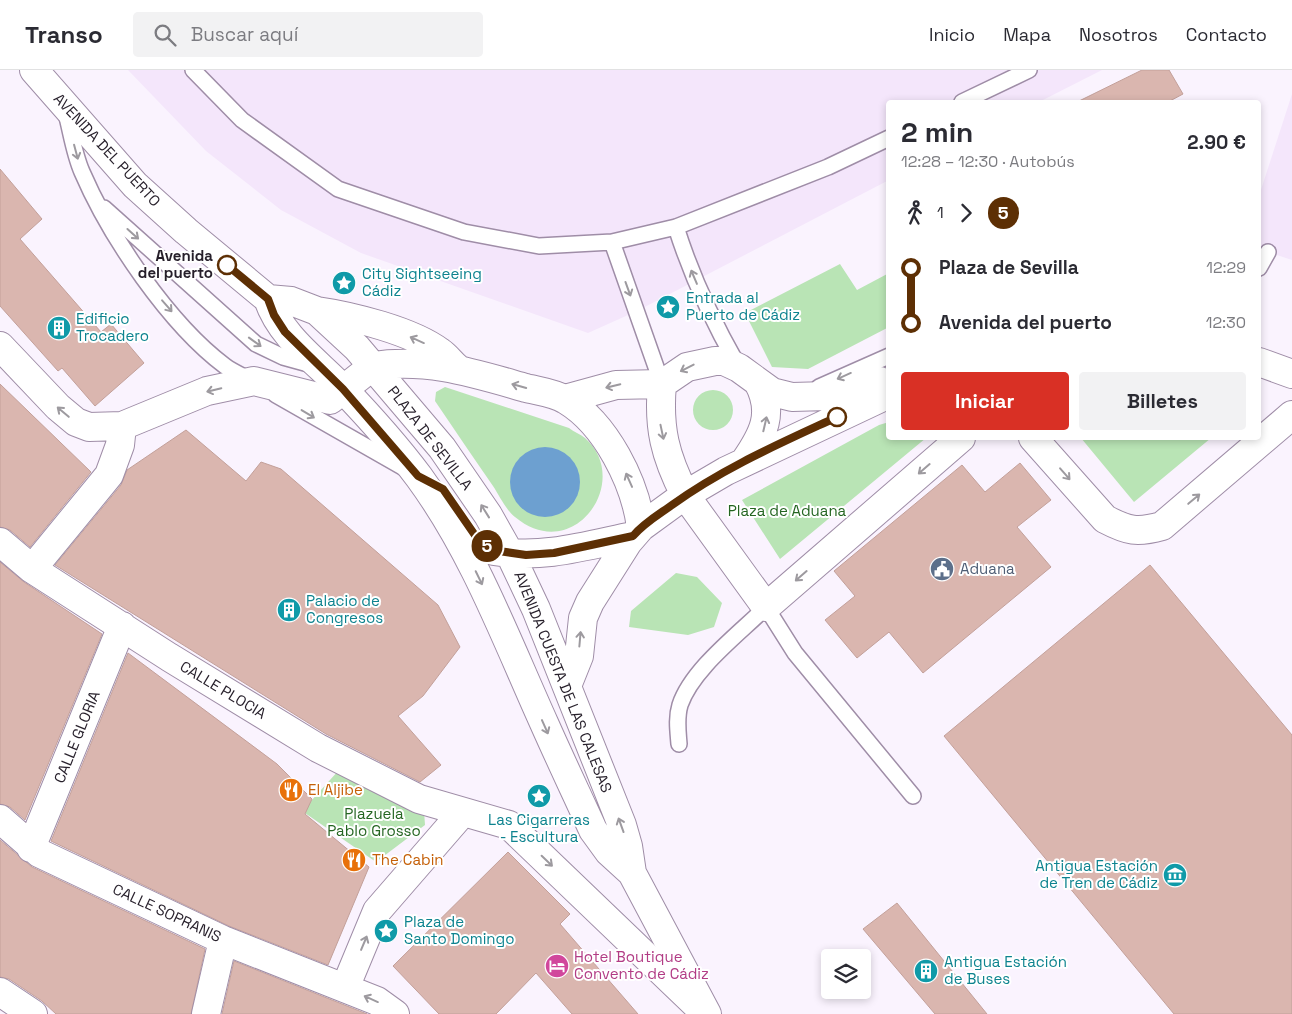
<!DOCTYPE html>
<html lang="es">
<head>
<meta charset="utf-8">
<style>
	body { margin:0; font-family:"Space Grotesk",sans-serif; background:#f2f2f3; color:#2b2b33; height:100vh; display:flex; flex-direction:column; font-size:19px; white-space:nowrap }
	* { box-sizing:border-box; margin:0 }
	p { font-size:16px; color:#7c7c81 }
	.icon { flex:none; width:28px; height:28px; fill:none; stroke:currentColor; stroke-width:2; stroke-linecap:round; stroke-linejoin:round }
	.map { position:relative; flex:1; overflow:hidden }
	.details { position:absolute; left:886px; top:30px; width:375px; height:340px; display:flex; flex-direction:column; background:#fff; border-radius:5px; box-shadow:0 2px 8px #0003 }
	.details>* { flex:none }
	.badge { padding:0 10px; border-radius:16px; font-size:18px; line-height:32px }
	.tools { position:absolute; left:821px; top:879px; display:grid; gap:10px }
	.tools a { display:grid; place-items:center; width:50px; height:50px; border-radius:5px; background:#fff; box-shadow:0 2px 8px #0003; font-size:25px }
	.map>.badge { position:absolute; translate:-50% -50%; box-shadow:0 0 0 2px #fff }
	.legs { display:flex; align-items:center; gap:8px; height:55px; padding:0 15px; font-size:16px }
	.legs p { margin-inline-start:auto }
	.headline { display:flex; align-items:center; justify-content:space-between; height:85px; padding:0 15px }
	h1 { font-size:28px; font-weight:700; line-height:38px }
	.action { display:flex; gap:10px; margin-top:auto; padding:10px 15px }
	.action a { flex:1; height:58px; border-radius:5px; background:#d93025; color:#fff; font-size:20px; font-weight:700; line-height:58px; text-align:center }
	.action a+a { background:#f2f2f3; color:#2b2b33 }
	ul { padding:0 15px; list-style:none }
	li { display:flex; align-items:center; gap:18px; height:55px; font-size:19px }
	li i { display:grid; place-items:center; width:8px; height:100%; margin:0 6px; background:currentColor }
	li i::after { content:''; width:12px; height:12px; margin:-6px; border:4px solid; border-radius:50%; background:#fff }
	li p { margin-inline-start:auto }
	li:first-child i { background:linear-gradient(#0000 50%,currentColor 0) }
	li:last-child i { background:linear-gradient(currentColor 50%,#0000 0) }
	header { display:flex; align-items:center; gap:30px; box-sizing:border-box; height:70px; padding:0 25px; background:#fff; border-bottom:1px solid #e1e1e2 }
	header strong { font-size:24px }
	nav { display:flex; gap:28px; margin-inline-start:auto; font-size:18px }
	.search { width:350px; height:45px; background:#f2f2f3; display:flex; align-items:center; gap:12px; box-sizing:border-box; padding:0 18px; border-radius:5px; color:#7c7c81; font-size:19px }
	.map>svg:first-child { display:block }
	.built { fill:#f4e6fb }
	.green { fill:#b9e4b5 }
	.water { fill:#6da0d0 }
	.building { fill:#dab6af; stroke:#c3a09a }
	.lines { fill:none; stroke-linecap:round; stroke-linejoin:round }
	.lane-casing { stroke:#9f8da7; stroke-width:18 }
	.street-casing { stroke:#9f8da7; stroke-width:30 }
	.secondary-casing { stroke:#9f8da7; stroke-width:30 }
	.lane { stroke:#fff; stroke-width:15 }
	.street { stroke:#fff; stroke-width:28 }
	.secondary { stroke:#fff; stroke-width:28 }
	.oneway { stroke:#9d9a9f }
	.line-1-casing { stroke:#fff; stroke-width:11 }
	.line-1 { stroke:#5d2f04; stroke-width:8 }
	.stop-1-dot { fill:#fff; stroke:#5d2f04; stroke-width:2.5 }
	.labels { text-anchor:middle; stroke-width:4; stroke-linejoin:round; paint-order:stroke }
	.street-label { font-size:15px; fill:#261f2a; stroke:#fff }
	.stop-label { font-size:15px; font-weight:bold; fill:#261f2a; stroke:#fff; text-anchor:end }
	.culture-label { font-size:15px; fill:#0d838f; stroke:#fff; text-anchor:start }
	.park-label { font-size:15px; fill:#246521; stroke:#fff }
	.service-label { font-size:15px; fill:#4e5e75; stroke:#fff; text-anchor:start }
	.food-label { font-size:15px; fill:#c56008; stroke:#fff; text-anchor:start }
	.hotel-label { font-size:15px; fill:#b23c85; stroke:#fff; text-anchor:start }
</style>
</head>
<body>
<header>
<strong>Transo</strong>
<div class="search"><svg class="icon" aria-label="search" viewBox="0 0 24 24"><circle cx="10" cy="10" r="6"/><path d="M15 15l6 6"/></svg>Buscar aquí</div>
<nav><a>Inicio</a><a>Mapa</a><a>Nosotros</a><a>Contacto</a></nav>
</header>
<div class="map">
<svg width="1292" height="944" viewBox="0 0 1292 944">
	<rect width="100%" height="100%" fill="#faf3fe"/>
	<!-- built -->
	<path class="built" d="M128,0H1102L1039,32H889V110L637,241L588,263L361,183L281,140L206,81Z
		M1292,24V190L1259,179V126Z"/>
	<!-- green -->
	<path class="green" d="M840,194L857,220L889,203V257L808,299L772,297L745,243Z
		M445,317L569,358C574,362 580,364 585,368C633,410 574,496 515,447C506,440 499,425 493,416C473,387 454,359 435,331L436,322Z
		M693 340a20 20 0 1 1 40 0a20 20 0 1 1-40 0Z
		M889,352V368H926L780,489L742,430L879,355Z
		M1081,368H1211L1134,432Z
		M676,503L697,507L722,533L714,557L688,565L629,557L631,541Z
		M339,700L424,741L425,755L376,792L302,741Z"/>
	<!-- water -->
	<path class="water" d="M510 412a35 35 0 1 1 70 0a35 35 0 1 1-70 0Z"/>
	<!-- building -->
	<path class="building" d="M1142,0H1169L1183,24L1168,32H1077Z
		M0,99L42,149L20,169L101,262L111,254L144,293L95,336L62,298L58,301L0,236Z
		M0,314L91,402L30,477L10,460L0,457Z
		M186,360L246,411L261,392L281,399L438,535L460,577L423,626L398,646L441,695L420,712L326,664L55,495L121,415L127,400Z
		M1020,393L1051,430L1017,457L1051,497L923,603L889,562L857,588L825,550L855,526L834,501L962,395L985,422Z
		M0,492L24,512L102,564L25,750L10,737L0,734Z
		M1150,495L1292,665V944H1174L944,666Z
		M128,583L277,694L312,729L305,744L369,797L328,895L229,856L51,771Z
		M0,770L32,797L205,879L191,944H56L42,931L9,909L0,907Z
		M508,782L570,844L560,854L638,944H572L536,903L496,944H439L393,896Z
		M897,833L987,944H935L863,859Z
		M234,891L367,944H222Z"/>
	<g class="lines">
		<!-- lane casing -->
		<g class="lane-casing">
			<path id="lane" d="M193,0L242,50L338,119L464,162L539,176L612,172L676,157L828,97L889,68
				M962,32L1029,0
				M66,43C71,62 74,84 82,102C110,167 169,254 225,296C233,302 243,306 252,311
				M104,138L256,274L283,287L312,295
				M676,157C691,205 712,250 737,294
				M612,172L662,314
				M1259,198L1268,182
				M819,317L889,286
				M276,325L404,398
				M679,674C678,661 676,648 680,635C692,599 739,564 766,537L795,583L913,726"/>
		</g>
		<!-- street casing -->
		<g class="street-casing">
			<path id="street" d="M0,276L58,337L76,352L89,357L122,356L207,321L254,311L330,330L373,296
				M1033,368L1105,449C1128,461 1137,463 1162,456L1292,345
				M685,425L766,537L961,368
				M0,472L32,499L169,587L318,678L419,729L509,755L704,942
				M32,499L109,405L120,375L122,356
				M0,749L39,783L223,870L377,931L395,944
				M31,778L122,556
				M345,918L377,841L462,743
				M0,922L33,944
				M206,944L223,870"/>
		</g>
		<!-- secondary casing -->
		<g class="secondary-casing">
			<path id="secondary" d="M34,0L135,115L186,161L268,229L291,231L317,241L357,278L442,378L488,445L510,484L536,539L622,755L628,776L632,803L707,944
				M268,229C281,267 315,290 342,318C366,343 398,379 419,407C474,482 506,569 544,653C560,689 577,725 593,760L609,782L632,803
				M317,241C352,246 412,261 440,282C446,286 451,293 457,298
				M1259,292L1292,304
				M373,296C428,288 473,303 526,318C538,321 555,323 566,330C606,354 635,412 641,457
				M662,314C658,358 665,386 685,425
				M565,329L616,315L662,314L687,297L715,291H724L739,298L772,322L792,327L827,326L880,311
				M745,391C763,365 775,343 758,312
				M494,481C543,489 585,476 633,466
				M567,616L579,586L583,548L590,532L628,472L641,457L685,425L726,401L889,324"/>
		</g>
		<!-- lane -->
		<use href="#lane" class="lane"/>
		<!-- street -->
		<use href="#street" class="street"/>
		<!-- secondary -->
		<use href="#secondary" class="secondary"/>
	</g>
	<!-- one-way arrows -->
	<defs><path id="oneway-shaft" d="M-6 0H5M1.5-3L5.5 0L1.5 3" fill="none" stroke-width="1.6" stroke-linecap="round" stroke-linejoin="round" transform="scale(1.25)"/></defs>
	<g class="oneway">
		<use href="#oneway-shaft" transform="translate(76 82) rotate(75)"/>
		<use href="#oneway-shaft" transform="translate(133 164) rotate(42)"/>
		<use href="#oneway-shaft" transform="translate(694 207) rotate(-113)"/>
		<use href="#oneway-shaft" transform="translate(628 219) rotate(70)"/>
		<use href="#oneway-shaft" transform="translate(167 236) rotate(49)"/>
		<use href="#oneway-shaft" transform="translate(417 270) rotate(-156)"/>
		<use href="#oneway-shaft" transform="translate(255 272) rotate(36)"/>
		<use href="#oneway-shaft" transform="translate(687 298) rotate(153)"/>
		<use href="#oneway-shaft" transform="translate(844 306) rotate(156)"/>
		<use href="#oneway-shaft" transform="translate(519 316) rotate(-164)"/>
		<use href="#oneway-shaft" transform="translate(613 316) rotate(167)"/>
		<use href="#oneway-shaft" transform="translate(214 320) rotate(167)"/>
		<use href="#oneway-shaft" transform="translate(63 342) rotate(-140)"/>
		<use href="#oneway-shaft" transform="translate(308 344) rotate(31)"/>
		<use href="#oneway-shaft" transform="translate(765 354) rotate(-77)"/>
		<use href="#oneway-shaft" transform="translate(662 362) rotate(78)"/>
		<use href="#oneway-shaft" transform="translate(924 399) rotate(139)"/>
		<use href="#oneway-shaft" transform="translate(1065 404) rotate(49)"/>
		<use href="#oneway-shaft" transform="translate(629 410) rotate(-114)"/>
		<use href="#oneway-shaft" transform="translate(1194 429) rotate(-40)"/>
		<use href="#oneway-shaft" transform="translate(485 441) rotate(-122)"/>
		<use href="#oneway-shaft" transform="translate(801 506) rotate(139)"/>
		<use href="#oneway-shaft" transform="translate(479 508) rotate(64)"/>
		<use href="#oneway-shaft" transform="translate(580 569) rotate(-85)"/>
		<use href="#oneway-shaft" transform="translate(545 657) rotate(66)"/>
		<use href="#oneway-shaft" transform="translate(621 755) rotate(-110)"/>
		<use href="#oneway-shaft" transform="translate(547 791) rotate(44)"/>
		<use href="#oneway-shaft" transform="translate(364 873) rotate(-67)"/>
		<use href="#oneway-shaft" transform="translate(371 929) rotate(-156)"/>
	</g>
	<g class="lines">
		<!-- line-1 casing -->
		<g class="line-1-casing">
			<path id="line-1" d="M227,195L268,229L274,245L285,262L343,319L418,406L443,419L479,471L492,480L526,485L554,483L633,466C644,453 658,445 672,435C723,398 781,373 837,347"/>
		</g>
		<!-- line-1 -->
		<use href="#line-1" class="line-1"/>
	</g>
	<!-- icons -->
	<defs>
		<g id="sight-disc" transform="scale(1.25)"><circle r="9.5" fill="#0f9aa8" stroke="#fff"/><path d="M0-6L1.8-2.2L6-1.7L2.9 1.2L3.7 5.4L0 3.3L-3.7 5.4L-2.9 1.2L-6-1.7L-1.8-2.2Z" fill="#fff"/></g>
		<g id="building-disc" transform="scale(1.25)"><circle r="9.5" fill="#0f9aa8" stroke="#fff"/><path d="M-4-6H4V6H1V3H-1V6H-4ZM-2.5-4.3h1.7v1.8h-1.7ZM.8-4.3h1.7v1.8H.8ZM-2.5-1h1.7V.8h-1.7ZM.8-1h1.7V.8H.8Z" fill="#fff"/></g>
		<g id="civic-disc" transform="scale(1.25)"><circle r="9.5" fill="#5c6f8a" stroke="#fff"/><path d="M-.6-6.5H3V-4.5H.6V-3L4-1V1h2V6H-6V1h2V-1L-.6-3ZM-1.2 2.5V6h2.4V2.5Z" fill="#fff"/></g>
		<g id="restaurant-disc" transform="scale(1.25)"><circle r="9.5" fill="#e8710a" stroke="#fff"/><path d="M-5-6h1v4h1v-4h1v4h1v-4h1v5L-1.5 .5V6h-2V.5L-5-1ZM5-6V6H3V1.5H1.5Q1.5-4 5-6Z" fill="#fff"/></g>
		<g id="museum-disc" transform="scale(1.25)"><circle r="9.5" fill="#0f9aa8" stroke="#fff"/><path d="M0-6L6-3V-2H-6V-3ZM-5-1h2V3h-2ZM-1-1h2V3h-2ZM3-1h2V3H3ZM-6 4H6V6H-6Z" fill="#fff"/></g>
		<g id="hotel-disc" transform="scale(1.25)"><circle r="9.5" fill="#d1479c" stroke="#fff"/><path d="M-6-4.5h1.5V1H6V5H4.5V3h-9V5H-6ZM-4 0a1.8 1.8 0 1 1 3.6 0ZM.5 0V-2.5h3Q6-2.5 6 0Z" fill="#fff"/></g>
	</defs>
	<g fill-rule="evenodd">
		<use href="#sight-disc" x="344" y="213"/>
		<use href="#sight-disc" x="668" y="237"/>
		<use href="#building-disc" x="59" y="258"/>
		<use href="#civic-disc" x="942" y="499"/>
		<use href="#building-disc" x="289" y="540"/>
		<use href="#restaurant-disc" x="291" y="720"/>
		<use href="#sight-disc" x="539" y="726"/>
		<use href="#restaurant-disc" x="354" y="790"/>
		<use href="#museum-disc" x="1175" y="805"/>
		<use href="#sight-disc" x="386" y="861"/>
		<use href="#hotel-disc" x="557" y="896"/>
		<use href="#building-disc" x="926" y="901"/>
	</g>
	<!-- markers -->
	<g class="stop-1-dot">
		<circle cx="227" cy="195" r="9"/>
		<circle cx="837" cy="347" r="9"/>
	</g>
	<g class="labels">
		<!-- street labels -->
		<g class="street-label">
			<text transform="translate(107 80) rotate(47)" y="5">AVENIDA DEL PUERTO</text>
			<text transform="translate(430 368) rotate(52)" y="5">PLAZA DE SEVILLA</text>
			<text transform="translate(563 612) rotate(68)" y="5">AVENIDA CUESTA DE LAS CALESAS</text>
			<text transform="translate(223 620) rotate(31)" y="5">CALLE PLOCIA</text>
			<text transform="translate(77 667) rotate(-68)" y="5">CALLE GLORIA</text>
			<text transform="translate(167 843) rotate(25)" y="5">CALLE SOPRANIS</text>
		</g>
		<!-- stop labels -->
		<g class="stop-label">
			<text x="213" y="191">Avenida<tspan x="213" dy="17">del puerto</tspan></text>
		</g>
		<!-- culture labels -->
		<g class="culture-label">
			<text x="362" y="209">City Sightseeing<tspan x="362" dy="17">Cádiz</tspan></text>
			<text x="686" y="233">Entrada al<tspan x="686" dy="17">Puerto de Cádiz</tspan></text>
			<text x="76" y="254">Edificio<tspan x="76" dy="17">Trocadero</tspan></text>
			<text x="306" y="536">Palacio de<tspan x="306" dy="17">Congresos</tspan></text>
			<text x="539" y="755" text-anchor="middle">Las Cigarreras<tspan x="539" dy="17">- Escultura</tspan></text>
			<text x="1158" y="801" text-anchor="end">Antigua Estación<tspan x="1158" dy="17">de Tren de Cádiz</tspan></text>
			<text x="404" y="857">Plaza de<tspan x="404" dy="17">Santo Domingo</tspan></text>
			<text x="944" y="897">Antigua Estación<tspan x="944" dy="17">de Buses</tspan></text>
		</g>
		<!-- park labels -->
		<g class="park-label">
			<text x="787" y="446">Plaza de Aduana</text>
			<text x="374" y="749">Plazuela<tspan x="374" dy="17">Pablo Grosso</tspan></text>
		</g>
		<!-- service labels -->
		<g class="service-label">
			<text x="960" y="504">Aduana</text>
		</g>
		<!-- food labels -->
		<g class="food-label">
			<text x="308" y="725">El Aljibe</text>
			<text x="372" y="795">The Cabin</text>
		</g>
		<!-- hotel labels -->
		<g class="hotel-label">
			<text x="574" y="892">Hotel Boutique<tspan x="574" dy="17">Convento de Cádiz</tspan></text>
		</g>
	</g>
</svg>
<div class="tools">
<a><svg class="icon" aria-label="layers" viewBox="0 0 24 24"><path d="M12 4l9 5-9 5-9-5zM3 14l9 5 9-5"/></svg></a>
</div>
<b class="badge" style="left:487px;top:476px;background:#5d2f04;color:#fff">5</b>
<section class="details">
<div class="headline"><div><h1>2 min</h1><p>12:28 – 12:30 · Autobús</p></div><b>2.90 €</b></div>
<div class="legs"><svg class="icon" aria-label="walk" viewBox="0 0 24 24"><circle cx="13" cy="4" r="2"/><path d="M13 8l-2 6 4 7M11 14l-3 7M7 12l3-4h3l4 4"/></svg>1<svg class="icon" aria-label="forward" viewBox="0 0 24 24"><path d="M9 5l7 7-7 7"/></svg><b class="badge" style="background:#5d2f04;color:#fff">5</b></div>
<ul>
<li><i style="color:#5d2f04"></i><b>Plaza de Sevilla</b><p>12:29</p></li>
<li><i style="color:#5d2f04"></i><b>Avenida del puerto</b><p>12:30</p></li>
</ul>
<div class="action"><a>Iniciar</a><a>Billetes</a></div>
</section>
</div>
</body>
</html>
